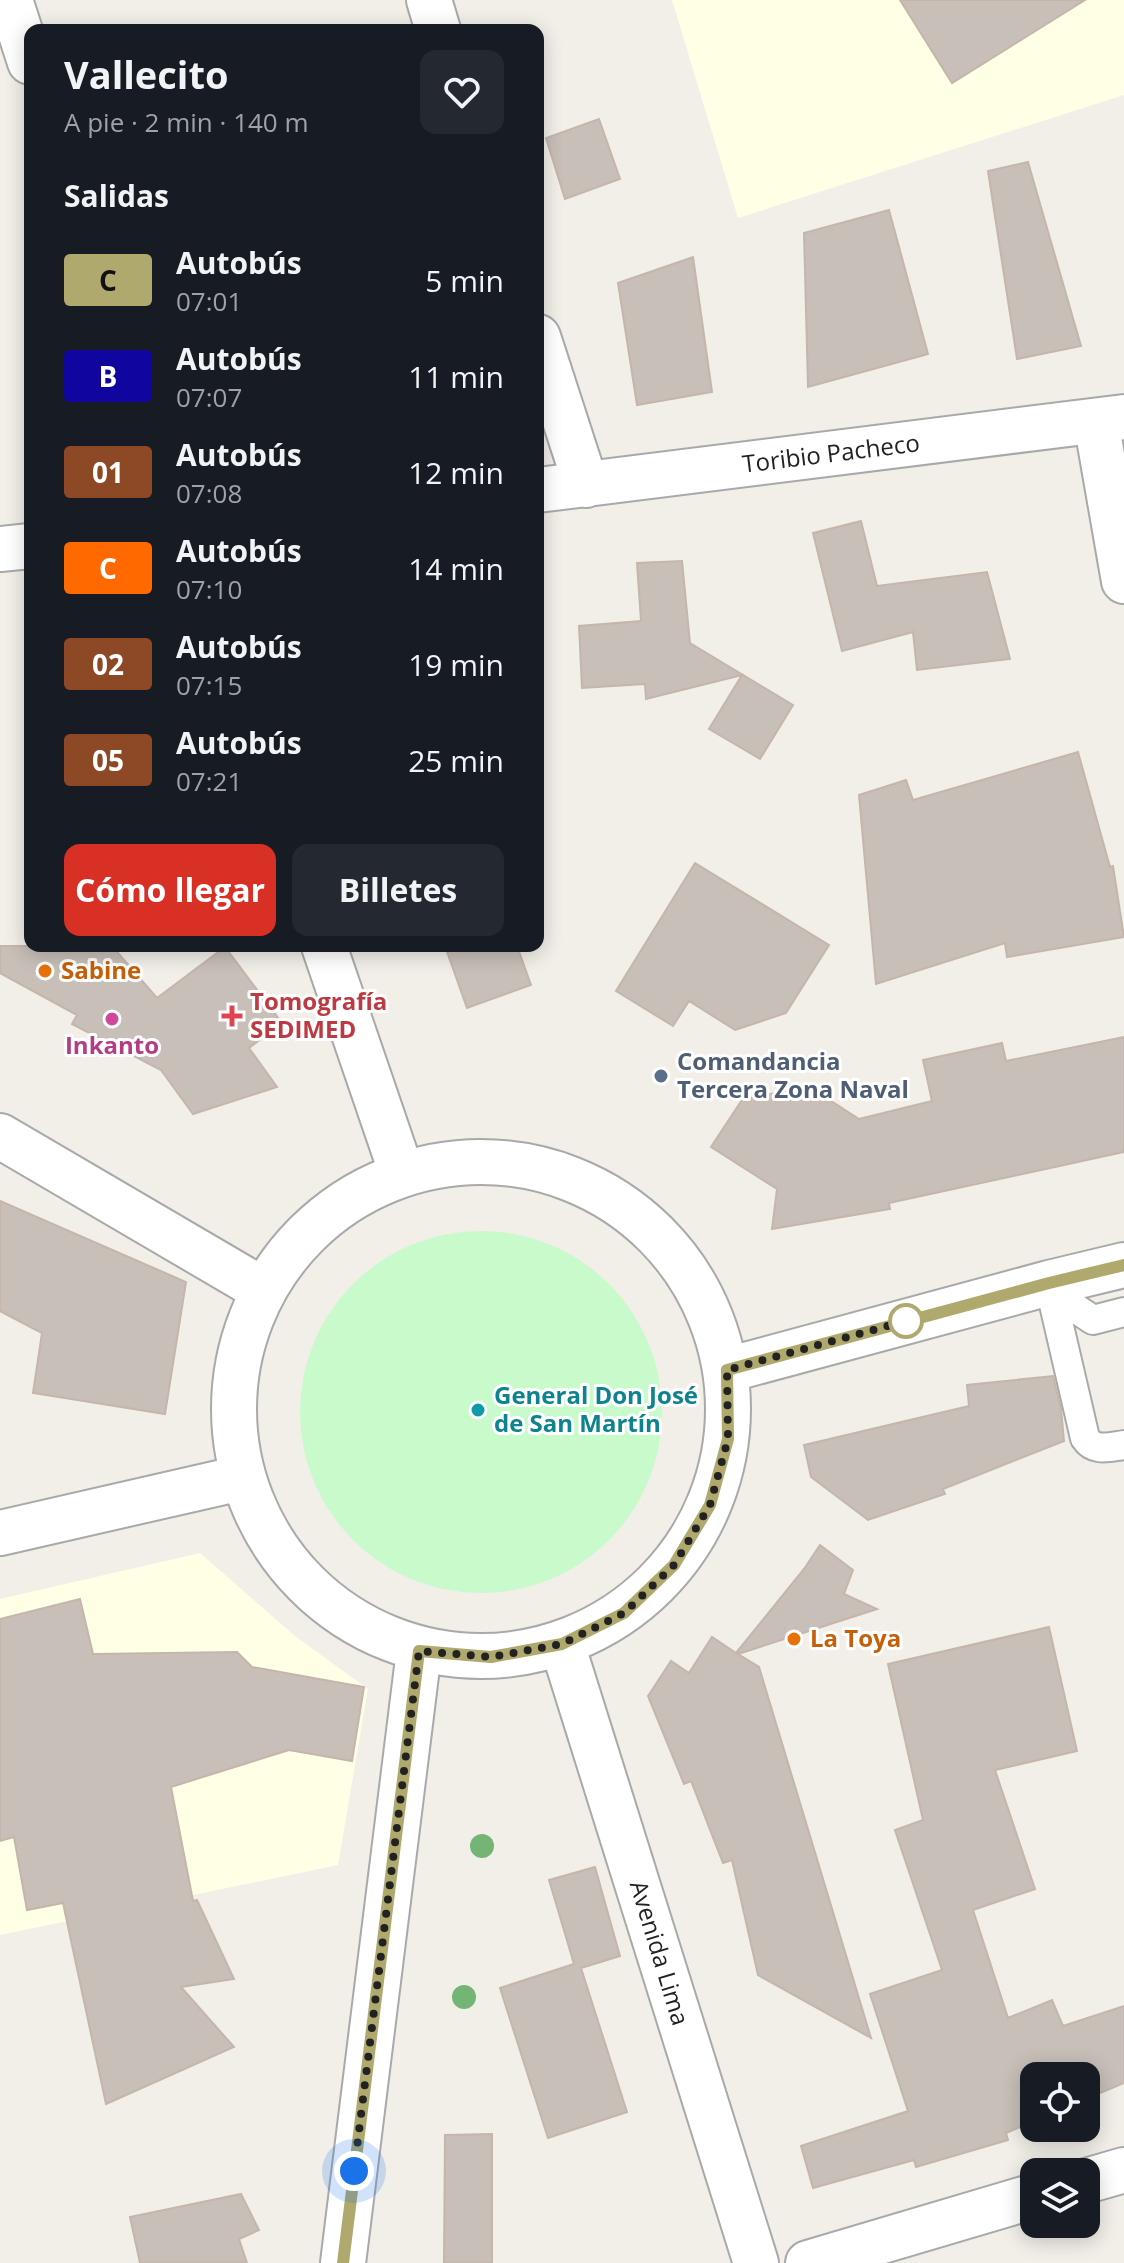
<!DOCTYPE html>
<html lang="es">
<head>
<meta charset="utf-8">
<style>
	body { margin:0; font-family:"Open Sans",sans-serif; background:#242831; color:#f1f3f6; height:100vh; display:flex; flex-direction:column; font-size:30px; white-space:nowrap }
	* { box-sizing:border-box; margin:0 }
	p { font-size:26px; color:#9ea1a6 }
	.icon { flex:none; width:44px; height:44px; fill:none; stroke:currentColor; stroke-width:2; stroke-linecap:round; stroke-linejoin:round }
	.map { position:relative; flex:1; overflow:hidden }
	.side { position:absolute; left:24px; top:24px; width:520px; height:928px; display:flex; flex-direction:column; background:#171b24; border-radius:16px; box-shadow:0 4px 20px #0003 }
	.side>* { flex:none }
	.badge { padding:0 16px; border-radius:6px; font-size:28px; line-height:52px }
	.tools { position:absolute; left:1020px; top:2062px; display:grid; gap:16px }
	.tools a { display:grid; place-items:center; width:80px; height:80px; border-radius:16px; background:#171b24; box-shadow:0 4px 20px #0003; font-size:40px }
	.you { position:absolute; width:40px; height:40px; margin:-20px; border:6px solid #fff; border-radius:50%; background:#1a73e8; box-shadow:0 0 0 12px #1a73e833 }
	.map>.badge { position:absolute; translate:-50% -50%; box-shadow:0 0 0 4px #fff }
	h2 { padding:0 40px; font-size:30px; line-height:72px }
	.round { display:grid; place-items:center; flex:none; width:84px; height:84px; border-radius:16px; background:#242831 }
	.overview { display:flex; align-items:center; justify-content:space-between; height:136px; padding:0 40px }
	h1 { font-size:38px; font-weight:700; line-height:60px }
	.cta { display:flex; gap:16px; margin-top:auto; padding:16px 40px }
	.cta a { flex:1; height:92px; border-radius:16px; background:#d93025; color:#fff; font-size:32px; font-weight:700; line-height:92px; text-align:center }
	.cta a+a { background:#242831; color:#f1f3f6 }
	ul { padding:0; list-style:none }
	li { display:flex; align-items:center; gap:24px; height:96px; padding:0 40px }
	li div { flex:1 }
	li b { display:block; font-size:30px }
	li em { font-style:normal }
	li .badge { min-width:88px; font-weight:700; text-align:center }
	.map>svg:first-child { display:block }
	.education { fill:#ffffe5 }
	.park { fill:#c8facc }
	.building { fill:#c7bfb8; stroke:#c4b6ab; stroke-width:2 }
	.lines { fill:none; stroke-linecap:round; stroke-linejoin:round }
	.service-casing { stroke:#a9a9a9; stroke-width:32 }
	.minor-casing { stroke:#a9a9a9; stroke-width:48 }
	.tertiary-casing { stroke:#a9a9a9; stroke-width:48 }
	.service { stroke:#fff; stroke-width:28 }
	.minor { stroke:#fff; stroke-width:44 }
	.tertiary { stroke:#fff; stroke-width:44 }
	.tree { fill:#74b475 }
	.line-casing { stroke:#fff; stroke-width:18 }
	.line { stroke:#afa96e; stroke-width:12 }
	.walk { stroke:#222; stroke-width:8; stroke-dasharray:0 14.4 }
	.food-dot { fill:#e8710a; stroke:#fff; stroke-width:3 }
	.health-dot { fill:#e0444e; stroke:#fff; stroke-width:3 }
	.hotel-dot { fill:#d1479c; stroke:#fff; stroke-width:3 }
	.service-dot { fill:#5c6f8a; stroke:#fff; stroke-width:3 }
	.stop-dot { fill:#fff; stroke:#afa96e; stroke-width:4 }
	.culture-dot { fill:#0f9aa8; stroke:#fff; stroke-width:3 }
	.labels { text-anchor:middle; stroke-width:6; stroke-linejoin:round; paint-order:stroke }
	.street-label { font-size:24px; fill:#222; stroke:#fff }
	.food-label { font-size:24px; font-weight:bold; fill:#c56008; stroke:#fff; text-anchor:start }
	.health-label { font-size:24px; font-weight:bold; fill:#be3a42; stroke:#fff; text-anchor:start }
	.hotel-label { font-size:24px; font-weight:bold; fill:#b23c85; stroke:#fff }
	.service-label { font-size:24px; font-weight:bold; fill:#4e5e75; stroke:#fff; text-anchor:start }
	.culture-label { font-size:24px; font-weight:bold; fill:#0d838f; stroke:#fff; text-anchor:start }
</style>
</head>
<body>
<div class="map">
<svg width="1124" height="2263" viewBox="0 0 1124 2263">
	<rect width="100%" height="100%" fill="#f2efe9"/>
	<!-- education -->
	<path class="education" d="M672,0H1124V95L738,218Z
		M200,1553L295,1636L368,1689L338,1865L0,1935V1599Z"/>
	<!-- park -->
	<path class="park" d="M300 1412a181 181 0 1 1 362 0a181 181 0 1 1-362 0Z"/>
	<!-- building -->
	<path class="building" d="M900,0H1085L952,83Z
		M599,119L620,179L565,199L546,138Z
		M1028,162L1081,346L1017,359L988,171Z
		M889,210L928,354L808,387L804,233Z
		M693,257L712,392L637,405L618,283Z
		M861,521L877,586L987,572L1010,659L917,670L913,632L842,651L813,533Z
		M682,561L690,643L793,705L760,759L709,729L742,675L646,699L645,684L582,688L579,626L641,621L637,563Z
		M1078,752L1110,867L1113,866L1124,937L1007,957L1005,943L876,984L859,795L906,780L913,800Z
		M695,863L829,945L786,1013L735,1030L689,1001L673,1026L616,991Z
		M0,946H112L157,998L225,947L282,1023L249,1048L277,1087L193,1114L161,1070L72,1024L77,1015L0,973Z
		M445,946H517L531,985L467,1008Z
		M1124,1037V1152L889,1203L890,1209L772,1229L777,1189L711,1147L742,1100L808,1086L859,1119L932,1101L923,1060L1002,1043L1006,1061Z
		M0,1201L186,1282L165,1414L33,1393L42,1333L0,1311Z
		M1053,1376L1061,1409L1064,1441L943,1489L945,1494L868,1520L811,1477L804,1445L969,1406L967,1385Z
		M820,1545L853,1570L844,1594L877,1609L738,1654L759,1667L871,2038L758,1975L732,1860L723,1863L691,1781L684,1784L648,1696L671,1661L689,1673L712,1637L736,1653L804,1569Z
		M80,1599L93,1654L237,1652L252,1667L364,1687L352,1761L289,1750L171,1787L193,1901L197,1900L234,1979L181,1987L234,2047L106,2104L63,1903L27,1910L14,1837L0,1841V1619Z
		M1049,1627L1077,1751L995,1770L1035,1889L973,1910L1008,2018L1052,2000L1063,2026L1124,2006V2083L1086,2099V2076H1034V2121L1006,2133L1008,2140L916,2167L914,2160L813,2188L801,2146L908,2111L870,1994L942,1970L895,1830L923,1820L888,1664Z
		M595,1867L620,1956L581,1968L627,2112L548,2138L500,1988L574,1964L549,1880Z
		M492,2134V2263H444L445,2135Z
		M241,2194L259,2230L239,2239L247,2263H140L130,2217Z"/>
	<g class="lines">
		<!-- service casing -->
		<g class="service-casing">
			<path id="service" d="M1049,1283L1085,1438C1094,1452 1109,1447 1124,1445
				M1051,1292L1093,1320L1124,1312"/>
		</g>
		<!-- minor casing -->
		<g class="minor-casing">
			<path id="minor" d="M10,0L30,62
				M429,0L438,30
				M538,337L586,485
				M1096,421L1124,581
				M538,490L1124,417
				M0,549L30,546
				M324,946L402,1174
				M0,1533L241,1478
				M562,1644L756,2263
				M1086,2181L1124,2170
				M808,2263L1034,2196"/>
		</g>
		<!-- tertiary casing -->
		<g class="tertiary-casing">
			<path id="tertiary" d="M0,1136L263,1290
				M234 1409a247 247 0 1 1 494 0a247 247 0 1 1-494 0Z
				M727,1370L1049,1283L1124,1265
				M343,2263L419,1651"/>
		</g>
		<!-- service -->
		<use href="#service" class="service"/>
		<!-- minor -->
		<use href="#minor" class="minor"/>
		<!-- tertiary -->
		<use href="#tertiary" class="tertiary"/>
	</g>
	<!-- trees -->
	<g class="tree">
		<circle cx="482" cy="1846" r="12"/>
		<circle cx="464" cy="1997" r="12"/>
	</g>
	<g class="lines">
		<!-- line casing -->
		<g class="line-casing">
			<path id="line" d="M343,2263L419,1651L491,1657L562,1644L624,1613L674,1565L710,1505L728,1439L727,1370L1049,1283L1124,1265"/>
		</g>
		<!-- line -->
		<use href="#line" class="line"/>
		<!-- walk -->
		<path class="walk" d="M354,2171L419,1651L491,1657L562,1644L624,1613L674,1565L710,1505L728,1439L727,1370L906,1321"/>
	</g>
	<!-- markers -->
	<g class="food-dot">
		<circle cx="45" cy="971" r="8"/>
		<circle cx="794" cy="1639" r="8"/>
	</g>
	<path class="health-dot" d="M228 1004h8v8h8v8h-8v8h-8v-8h-8v-8h8z"/>
	<circle class="hotel-dot" cx="112" cy="1019" r="8"/>
	<circle class="service-dot" cx="661" cy="1076" r="8"/>
	<circle class="stop-dot" cx="906" cy="1321" r="16"/>
	<circle class="culture-dot" cx="478" cy="1410" r="8"/>
	<g class="labels">
		<!-- street labels -->
		<g class="street-label">
			<text transform="translate(831 454) rotate(-7)" y="8">Toribio Pacheco</text>
			<text transform="translate(659 1953) rotate(73)" y="8">Avenida Lima</text>
		</g>
		<!-- food labels -->
		<g class="food-label">
			<text x="61" y="979">Sabine</text>
			<text x="810" y="1647">La Toya</text>
		</g>
		<!-- health labels -->
		<g class="health-label">
			<text x="250" y="1010">Tomografía<tspan x="250" dy="28">SEDIMED</tspan></text>
		</g>
		<!-- hotel labels -->
		<g class="hotel-label">
			<text x="112" y="1054">Inkanto</text>
		</g>
		<!-- service labels -->
		<g class="service-label">
			<text x="677" y="1070">Comandancia<tspan x="677" dy="28">Tercera Zona Naval</tspan></text>
		</g>
		<!-- culture labels -->
		<g class="culture-label">
			<text x="494" y="1404">General Don José<tspan x="494" dy="28">de San Martín</tspan></text>
		</g>
	</g>
</svg>
<div class="tools">
<a><svg class="icon" aria-label="locate" viewBox="0 0 24 24"><circle cx="12" cy="12" r="6"/><path d="M12 2v4M12 18v4M2 12h4M18 12h4"/></svg></a>
<a><svg class="icon" aria-label="layers" viewBox="0 0 24 24"><path d="M12 4l9 5-9 5-9-5zM3 14l9 5 9-5"/></svg></a>
</div>
<div class="you" style="left:354px;top:2171px"></div>
<section class="side">
<div class="overview"><div><h1>Vallecito</h1><p>A pie · 2 min · 140 m</p></div><a class="round"><svg class="icon" aria-label="heart" viewBox="0 0 24 24"><path d="M12 20l-8-8c-3-5 5-10 8-4 3-6 11-1 8 4z"/></svg></a></div>
<h2>Salidas</h2>
<ul>
<li><span class="badge" style="background:#afa96e;color:#111">C</span><div><b>Autobús</b><p>07:01</p></div><em>5 min</em></li>
<li><span class="badge" style="background:#10069f;color:#fff">B</span><div><b>Autobús</b><p>07:07</p></div><em>11 min</em></li>
<li><span class="badge" style="background:#8d4925;color:#fff">01</span><div><b>Autobús</b><p>07:08</p></div><em>12 min</em></li>
<li><span class="badge" style="background:#ff6900;color:#fff">C</span><div><b>Autobús</b><p>07:10</p></div><em>14 min</em></li>
<li><span class="badge" style="background:#8d4925;color:#fff">02</span><div><b>Autobús</b><p>07:15</p></div><em>19 min</em></li>
<li><span class="badge" style="background:#8d4925;color:#fff">05</span><div><b>Autobús</b><p>07:21</p></div><em>25 min</em></li>
</ul>
<div class="cta"><a>Cómo llegar</a><a>Billetes</a></div>
</section>
</div>
</body>
</html>
